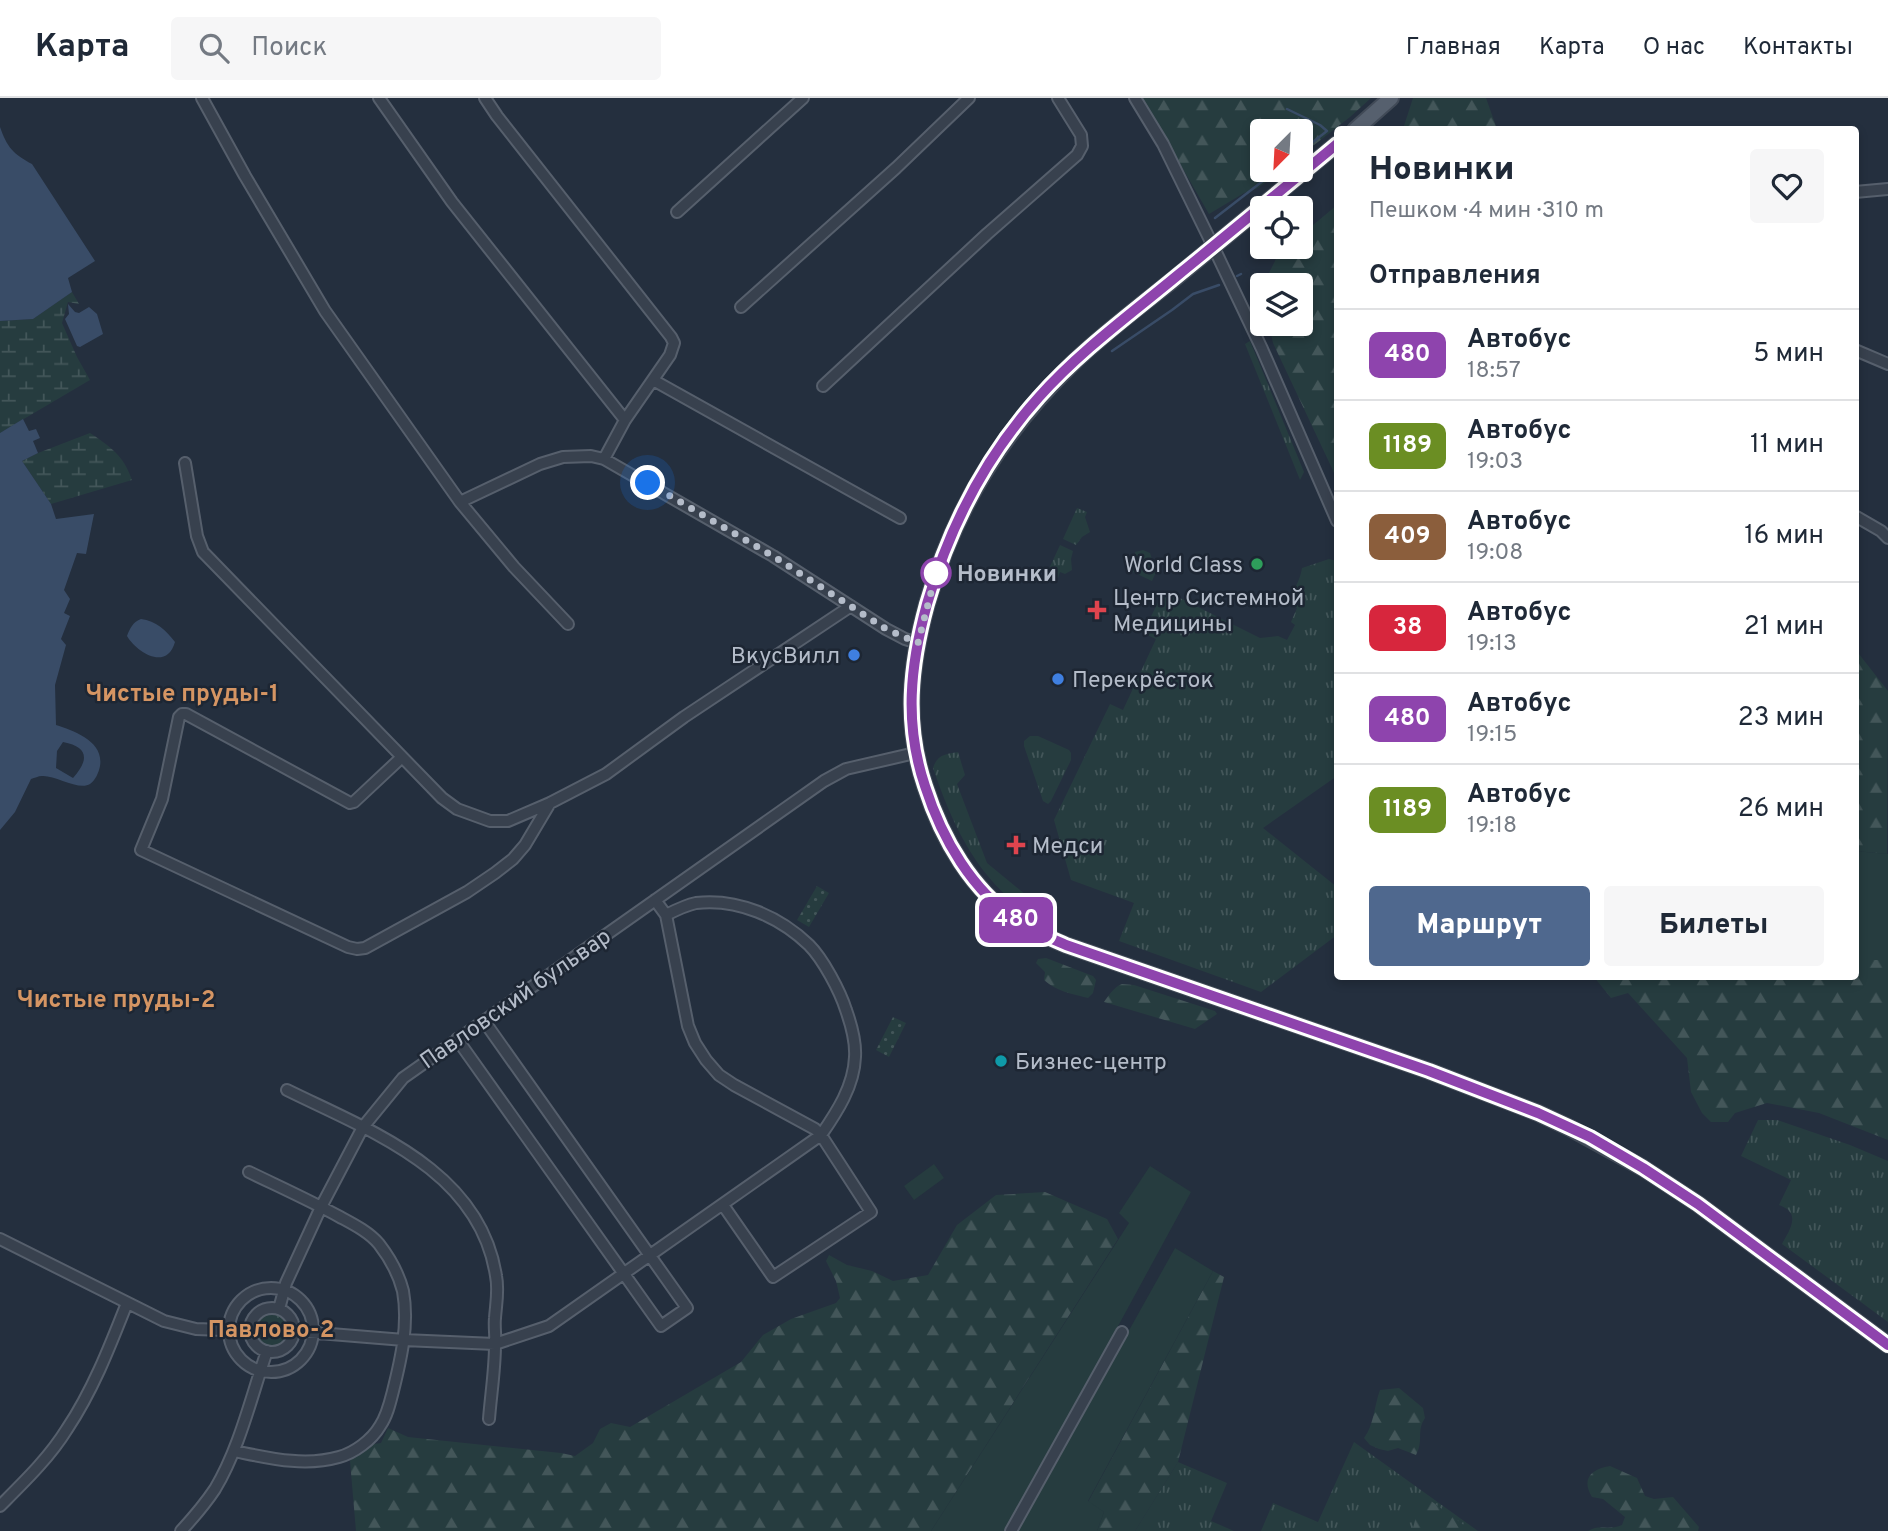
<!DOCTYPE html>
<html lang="ru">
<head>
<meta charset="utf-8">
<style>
	body { margin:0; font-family:Overpass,sans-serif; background:#f6f6f7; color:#1f2937; height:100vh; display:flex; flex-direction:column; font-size:26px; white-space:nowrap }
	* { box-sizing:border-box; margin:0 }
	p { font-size:23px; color:#747a83 }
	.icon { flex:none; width:38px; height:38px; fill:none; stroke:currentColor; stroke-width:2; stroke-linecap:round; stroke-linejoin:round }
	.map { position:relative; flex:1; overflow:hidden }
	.panel { position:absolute; left:1334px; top:28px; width:525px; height:854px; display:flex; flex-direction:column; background:#fff; border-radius:7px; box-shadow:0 4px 10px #0003 }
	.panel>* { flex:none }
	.badge { padding:0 14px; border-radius:10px; font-size:24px; line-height:46px }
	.needle { width:46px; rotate:204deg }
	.buttons { position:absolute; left:1250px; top:21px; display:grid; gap:14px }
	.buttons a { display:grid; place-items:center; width:63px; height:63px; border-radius:7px; background:#fff; box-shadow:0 4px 10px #0003; font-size:35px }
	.you { position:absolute; width:35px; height:35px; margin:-18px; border:5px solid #fff; border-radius:50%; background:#1a73e8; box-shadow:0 0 0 10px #1a73e833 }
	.map>.badge { position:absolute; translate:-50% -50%; box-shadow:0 0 0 4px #fff }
	h2 { padding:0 35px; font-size:26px; line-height:63px }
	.round { display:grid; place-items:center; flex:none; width:74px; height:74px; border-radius:7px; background:#f6f6f7 }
	.summary { display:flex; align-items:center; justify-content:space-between; height:119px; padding:0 35px }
	h1 { font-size:33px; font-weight:800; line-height:52px }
	.primary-button { display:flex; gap:14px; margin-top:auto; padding:14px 35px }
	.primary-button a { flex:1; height:80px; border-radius:7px; background:#4f688e; color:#fff; font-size:28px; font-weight:800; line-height:80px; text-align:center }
	.primary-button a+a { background:#f6f6f7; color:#1f2937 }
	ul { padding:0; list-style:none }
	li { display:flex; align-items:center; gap:21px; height:91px; padding:0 35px; border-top:2px solid #e0e1e3 }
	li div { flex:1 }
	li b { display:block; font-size:26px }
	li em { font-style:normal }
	li .badge { min-width:77px; font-weight:700; text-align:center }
	header { display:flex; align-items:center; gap:42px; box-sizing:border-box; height:98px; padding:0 35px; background:#fff; border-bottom:2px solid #e0e1e3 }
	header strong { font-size:33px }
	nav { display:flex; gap:38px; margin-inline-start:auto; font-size:24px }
	.search { width:490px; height:63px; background:#f6f6f7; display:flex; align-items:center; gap:18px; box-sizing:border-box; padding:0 24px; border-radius:7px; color:#747a83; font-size:26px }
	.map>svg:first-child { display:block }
	.grass { fill:url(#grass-tufts) }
	.forest { fill:url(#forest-firs) }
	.wetland { fill:url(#wetland-marsh) }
	.park { fill:url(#park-dots) }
	.garden { fill:#263c3f }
	.water { fill:#394c67; fill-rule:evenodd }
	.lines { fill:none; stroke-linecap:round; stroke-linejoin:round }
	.stream { stroke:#394c67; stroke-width:2.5 }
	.minor-casing { stroke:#565f6c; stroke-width:14 }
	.major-casing { stroke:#414a57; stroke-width:18 }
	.minor { stroke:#38414e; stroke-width:10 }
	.major { stroke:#56606e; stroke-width:14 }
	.line-casing { stroke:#fff; stroke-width:16 }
	.line { stroke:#8e44ad; stroke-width:10 }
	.walk { stroke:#b4bcc9; stroke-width:7; stroke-dasharray:0 12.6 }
	.leisure-dot { fill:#2e9e5b; stroke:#1d2633; stroke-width:2.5 }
	.stop-dot { fill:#fff; stroke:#8e44ad; stroke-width:3.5 }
	.health-dot { fill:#e0444e; stroke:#1d2633; stroke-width:2.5 }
	.shop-dot { fill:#3f7fe0; stroke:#1d2633; stroke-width:2.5 }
	.culture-dot { fill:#0f9aa8; stroke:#1d2633; stroke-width:2.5 }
	.labels { text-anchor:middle; stroke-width:5; stroke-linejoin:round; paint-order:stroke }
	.poi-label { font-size:23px; fill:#b4bcc9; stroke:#1d2633; text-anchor:start }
	.stop-label { font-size:23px; font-weight:bold; fill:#b4bcc9; stroke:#1d2633; text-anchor:start }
	.street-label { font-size:23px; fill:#b4bcc9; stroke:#1d2633 }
	.neighbourhood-label { font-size:24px; font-weight:bold; fill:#d59563; stroke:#1d2633 }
</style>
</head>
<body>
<header>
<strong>Карта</strong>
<div class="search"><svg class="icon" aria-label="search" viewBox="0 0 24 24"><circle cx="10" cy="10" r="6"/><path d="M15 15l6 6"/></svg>Поиск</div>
<nav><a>Главная</a><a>Карта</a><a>О нас</a><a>Контакты</a></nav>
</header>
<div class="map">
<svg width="1888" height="1433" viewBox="0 0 1888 1433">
	<defs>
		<pattern id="grass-tufts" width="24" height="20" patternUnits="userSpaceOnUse" patternTransform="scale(1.75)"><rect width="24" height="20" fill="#263c3f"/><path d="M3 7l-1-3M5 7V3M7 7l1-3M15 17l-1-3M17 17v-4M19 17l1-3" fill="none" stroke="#435659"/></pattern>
		<pattern id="forest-firs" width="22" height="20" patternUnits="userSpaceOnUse" patternTransform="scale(1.75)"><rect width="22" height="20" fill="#263c3f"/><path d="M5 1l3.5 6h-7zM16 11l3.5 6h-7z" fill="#435659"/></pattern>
		<pattern id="wetland-marsh" width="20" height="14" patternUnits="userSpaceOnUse" patternTransform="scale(1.75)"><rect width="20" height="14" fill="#263c3f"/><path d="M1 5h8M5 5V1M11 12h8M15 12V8" fill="none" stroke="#435659"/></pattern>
		<pattern id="park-dots" width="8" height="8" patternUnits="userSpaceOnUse" patternTransform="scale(1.75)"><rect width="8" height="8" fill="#263c3f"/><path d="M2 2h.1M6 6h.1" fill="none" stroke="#435659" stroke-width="1.8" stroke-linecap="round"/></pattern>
	</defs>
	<rect width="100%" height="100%" fill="#242f3e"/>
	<!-- grass -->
	<path class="grass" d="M1250,243L1304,374L1300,382L1245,246Z
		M1077,410L1087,414L1085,419L1090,434L1082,439L1076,447L1063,441Z
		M1060,447L1073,453L1071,461L1072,472L1065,476L1060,474L1058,480L1047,475Z
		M1143,452L1150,455L1156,474L1152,483L1133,474L1136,464L1135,454Z
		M1329,461L1337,463V678L1263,730L1337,789V837L1261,894L1119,843L1134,805L1071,782L1054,722L1110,606L1123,612L1156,541L1143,535L1163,494L1166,493L1260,540L1278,538L1287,542L1295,527L1291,524L1297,510L1287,505C1293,492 1300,484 1302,470Z
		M1030,638H1038L1069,652L1071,655V662L1051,703L1048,706L1043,703L1024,648V643Z
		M958,654L965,677L957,686L987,765L1043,811C1034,819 1028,815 1019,808C974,774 951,723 933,670C937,657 945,656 958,654Z
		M1758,1022H1777L1850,1047L1888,1063V1224L1782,1146C1786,1138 1798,1122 1789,1113C1787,1110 1783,1109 1779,1107L1791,1082L1741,1058Z
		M254 1231a18 18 0 1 1 36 0a18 18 0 1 1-36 0Z
		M1354,1344L1478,1433H1261L1273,1405L1318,1424Z
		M1178,1364L1227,1385L1211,1423L1234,1433H1135Z"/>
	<!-- forest -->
	<path class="forest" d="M1142,0H1371L1350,19L1300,58V33H1262V72H1282L1258,90L1244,95L1209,116Z
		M1413,0H1486L1497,31H1403Z
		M1337,107V381L1273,245L1269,226H1300V187H1263L1279,155L1287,149H1300V138Z
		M1855,551L1888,593L1887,756L1855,753Z
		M1046,860L1093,878L1096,882L1093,895L1088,900C1072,896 1056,893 1044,882L1045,874L1036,865L1038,861Z
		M1855,862H1888V1042L1819,1015L1767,1005L1735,1015L1728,1024H1711L1702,1015L1691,994L1687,960L1628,895L1611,900L1594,879L1855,878Z
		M1122,886L1134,887L1215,913L1217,916L1195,931L1104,904C1109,897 1114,889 1122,886Z
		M1045,1094L1107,1121L1118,1141L931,1433H356L350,1363L353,1353L367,1347L381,1345L388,1330L408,1339L561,1355L575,1358L593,1345L600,1331L611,1325L630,1329L741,1264L763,1237L791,1221L836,1205L840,1200L836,1183L826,1163L829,1157L847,1167L872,1173L893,1183L928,1177L957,1127L996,1097Z
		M1213,1173L1224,1179L1178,1364L1135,1433H1097L1104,1414L1088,1404Z
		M1399,1290L1423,1310L1425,1320C1416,1333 1424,1342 1416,1357L1398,1350L1388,1353L1379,1351L1370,1347L1364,1340C1374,1327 1374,1308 1380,1292Z
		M1610,1368L1637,1380L1645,1398L1654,1401L1673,1399L1699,1429L1698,1433H1588C1600,1426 1607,1433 1622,1427L1625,1419L1603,1401L1592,1399C1581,1381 1591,1371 1610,1368Z
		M1427,1400L1472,1433H1412L1418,1413Z"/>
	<!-- wetland -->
	<path class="wetland" d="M72,194L79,206L68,204L62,225L77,259L90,282L0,335V223L33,221Z
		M90,335C111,349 124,358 132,382L51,406L22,363L38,355Z"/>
	<!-- park -->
	<path class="park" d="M817,788L829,795L809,829L797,822Z
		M893,919L906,925L889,959L876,952Z"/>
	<!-- garden -->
	<path class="garden" d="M1855,753L1888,756V862H1855Z
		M934,1066L944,1080L914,1102L904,1088Z
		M1150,1068L1191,1094L1011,1425L1006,1433H931L1129,1125L1119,1115Z
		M1175,1150L1213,1173L1088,1403L1104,1414L1097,1433H1017Z"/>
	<!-- water -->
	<path class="water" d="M0,29C7,49 13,56 32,66L95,163L68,180L72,194L33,221L0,223Z
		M68,206L75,214L79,215L89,209L97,216L103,236L80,249L77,248L65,221L69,216Z
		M23,321L29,333L36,331L40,340L33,343L38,355L22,363L51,406L56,421L94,416L86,456L77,455L64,492L70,501L64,515L70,518L61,541L66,547L55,587L56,627C74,633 104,643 100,668C99,674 95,683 90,686C79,693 55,677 42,678C38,678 35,680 31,681L15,714L0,732V335ZM63,644C89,649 89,662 73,680L56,670L57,653Z
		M141,521C156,523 166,532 175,544C167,573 137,555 127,538C130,530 133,524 141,521Z"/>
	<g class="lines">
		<!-- stream -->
		<path class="stream" d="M1287,11L1320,27L1327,33L1300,54
			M1215,120L1277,72
			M1237,178L1241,176
			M1112,253L1172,212L1193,196L1219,187"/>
		<!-- minor casing -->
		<g class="minor-casing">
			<path id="minor" d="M202,0L245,78L325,213L460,404L540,366L563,359L591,358L604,361L773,458L886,531L905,541L918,545
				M379,0L452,104L625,322
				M485,0L497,18L671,239L674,245L670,257L625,322L604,361
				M1135,0L1163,46L1213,148L1262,251L1337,423
				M1855,94L1888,91
				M677,114L803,0
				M741,209L896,70L969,0
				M1855,252L1888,266
				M653,282L900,420
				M823,288L987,136L1077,57L1082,48L1081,37L1058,0
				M185,365L197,438L203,454L442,700L457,711L490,723H508L550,705L606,676L684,619L851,508
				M460,404L514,469L568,526
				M1855,418L1881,433L1888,440
				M401,660L354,704L350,705L186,616H182L179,619L162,701L141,752L348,849L357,851L365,850L467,794L495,775L513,761L525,747L550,705
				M655,802L666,817L688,928L695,945L706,962L719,977L734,987L815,1031L821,1037L871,1114L773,1179L723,1107
				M457,941L661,1228L687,1210L484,923
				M287,992C370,1033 480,1072 496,1178C499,1192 496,1206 495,1220C494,1229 496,1238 495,1247C495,1271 491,1296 489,1321
				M0,1141L164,1223L196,1231L250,1233
				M229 1232a42 42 0 1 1 84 0a42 42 0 1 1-84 0Z
				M250 1232a22 22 0 1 1 44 0a22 22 0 1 1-44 0Z
				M279,1211L286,1185L321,1109L363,1029L403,980L824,683L846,671L915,655
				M294,1233L404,1242L495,1246L549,1228L821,1037C837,1014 854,988 855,959C856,944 851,926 846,912C840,893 823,861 809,847C780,819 738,800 696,805C686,807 676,812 666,817
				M234,1353C269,1360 304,1369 339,1359C354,1355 372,1342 380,1328C387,1318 390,1305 393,1293C401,1261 409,1227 403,1193C399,1177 389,1159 379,1146C369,1134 353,1126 340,1119C311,1103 280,1089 249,1074
				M0,1408C24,1384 49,1360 67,1331C93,1292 110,1248 127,1205
				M181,1433C193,1420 205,1406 215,1391C240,1349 251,1299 267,1253
				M1011,1433L1122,1234"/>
		</g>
		<!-- major casing -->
		<g class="major-casing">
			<path id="major" d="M1355,32L1391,0
				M1337,46C1283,91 1228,136 1174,181C1140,208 1104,235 1073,265C1002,334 954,411 927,506C910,568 904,626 925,688C942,741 972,793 1019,824C1034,834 1050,840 1066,847L1429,973L1538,1015L1570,1030L1643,1070L1698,1106L1888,1247"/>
		</g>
		<!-- minor -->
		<use href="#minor" class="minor"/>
		<!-- major -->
		<use href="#major" class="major"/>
	</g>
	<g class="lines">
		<!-- line casing -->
		<g class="line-casing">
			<path id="line" d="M1337,46C1284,90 1231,134 1178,177C1131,216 1080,253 1039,299C986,358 949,430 927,506C910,568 904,626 925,688C942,741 972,793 1019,824C1034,834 1050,840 1066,847L1429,973L1538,1015L1590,1039L1643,1070L1698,1106L1888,1247"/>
		</g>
		<!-- line -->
		<use href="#line" class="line"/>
		<!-- walk -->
		<path class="walk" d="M648,385L773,458L886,531L918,545L936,475"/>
	</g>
	<!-- markers -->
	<circle class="leisure-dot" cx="1257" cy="466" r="7"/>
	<circle class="stop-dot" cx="936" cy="475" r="14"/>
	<g class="health-dot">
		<path d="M1093.5 501.5h7v7h7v7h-7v7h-7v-7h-7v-7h7z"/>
		<path d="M1012.5 736.5h7v7h7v7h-7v7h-7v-7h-7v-7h7z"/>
	</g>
	<g class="shop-dot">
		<circle cx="854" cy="557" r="7"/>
		<circle cx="1058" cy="581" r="7"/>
	</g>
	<circle class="culture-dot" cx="1001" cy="963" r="7"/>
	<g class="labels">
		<!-- poi labels -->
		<g class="poi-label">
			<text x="1243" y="474" text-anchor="end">World Class</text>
			<text x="1113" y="507">Центр Системной<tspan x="1113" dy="26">Медицины</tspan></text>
			<text x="840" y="565" text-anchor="end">ВкусВилл</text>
			<text x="1072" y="589">Перекрёсток</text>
			<text x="1032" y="755">Медси</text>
			<text x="1015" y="971">Бизнес-центр</text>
		</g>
		<!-- stop labels -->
		<g class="stop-label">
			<text x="957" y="483">Новинки</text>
		</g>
		<!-- street labels -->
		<g class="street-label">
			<text transform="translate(515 900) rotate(-35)" y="8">Павловский бульвар</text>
		</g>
		<!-- neighbourhood labels -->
		<g class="neighbourhood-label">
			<text x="182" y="603">Чистые пруды-1</text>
			<text x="116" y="909">Чистые пруды-2</text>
			<text x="271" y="1239">Павлово-2</text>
		</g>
	</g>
</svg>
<div class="buttons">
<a><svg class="needle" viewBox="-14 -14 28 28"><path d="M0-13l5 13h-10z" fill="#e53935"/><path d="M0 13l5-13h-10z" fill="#747a83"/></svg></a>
<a><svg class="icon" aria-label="locate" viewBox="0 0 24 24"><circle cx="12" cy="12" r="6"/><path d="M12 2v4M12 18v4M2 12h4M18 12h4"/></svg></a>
<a><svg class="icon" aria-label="layers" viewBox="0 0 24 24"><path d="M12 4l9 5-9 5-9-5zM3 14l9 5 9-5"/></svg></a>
</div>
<div class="you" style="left:648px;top:385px"></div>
<b class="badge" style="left:1016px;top:822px;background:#8e44ad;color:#fff">480</b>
<section class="panel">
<div class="summary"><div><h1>Новинки</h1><p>Пешком · 4 мин · 310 m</p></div><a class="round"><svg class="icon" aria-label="heart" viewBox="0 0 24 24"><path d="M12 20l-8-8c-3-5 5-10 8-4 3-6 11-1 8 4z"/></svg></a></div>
<h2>Отправления</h2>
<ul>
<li><span class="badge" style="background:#8e44ad;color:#fff">480</span><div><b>Автобус</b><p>18:57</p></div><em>5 мин</em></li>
<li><span class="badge" style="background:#6b8e23;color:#fff">1189</span><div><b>Автобус</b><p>19:03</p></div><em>11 мин</em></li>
<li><span class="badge" style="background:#8b5e3c;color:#fff">409</span><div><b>Автобус</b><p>19:08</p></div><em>16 мин</em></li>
<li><span class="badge" style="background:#d7263d;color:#fff">38</span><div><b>Автобус</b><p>19:13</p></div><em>21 мин</em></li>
<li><span class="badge" style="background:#8e44ad;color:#fff">480</span><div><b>Автобус</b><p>19:15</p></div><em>23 мин</em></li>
<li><span class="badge" style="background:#6b8e23;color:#fff">1189</span><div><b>Автобус</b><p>19:18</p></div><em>26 мин</em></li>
</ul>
<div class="primary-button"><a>Маршрут</a><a>Билеты</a></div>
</section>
</div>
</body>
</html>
